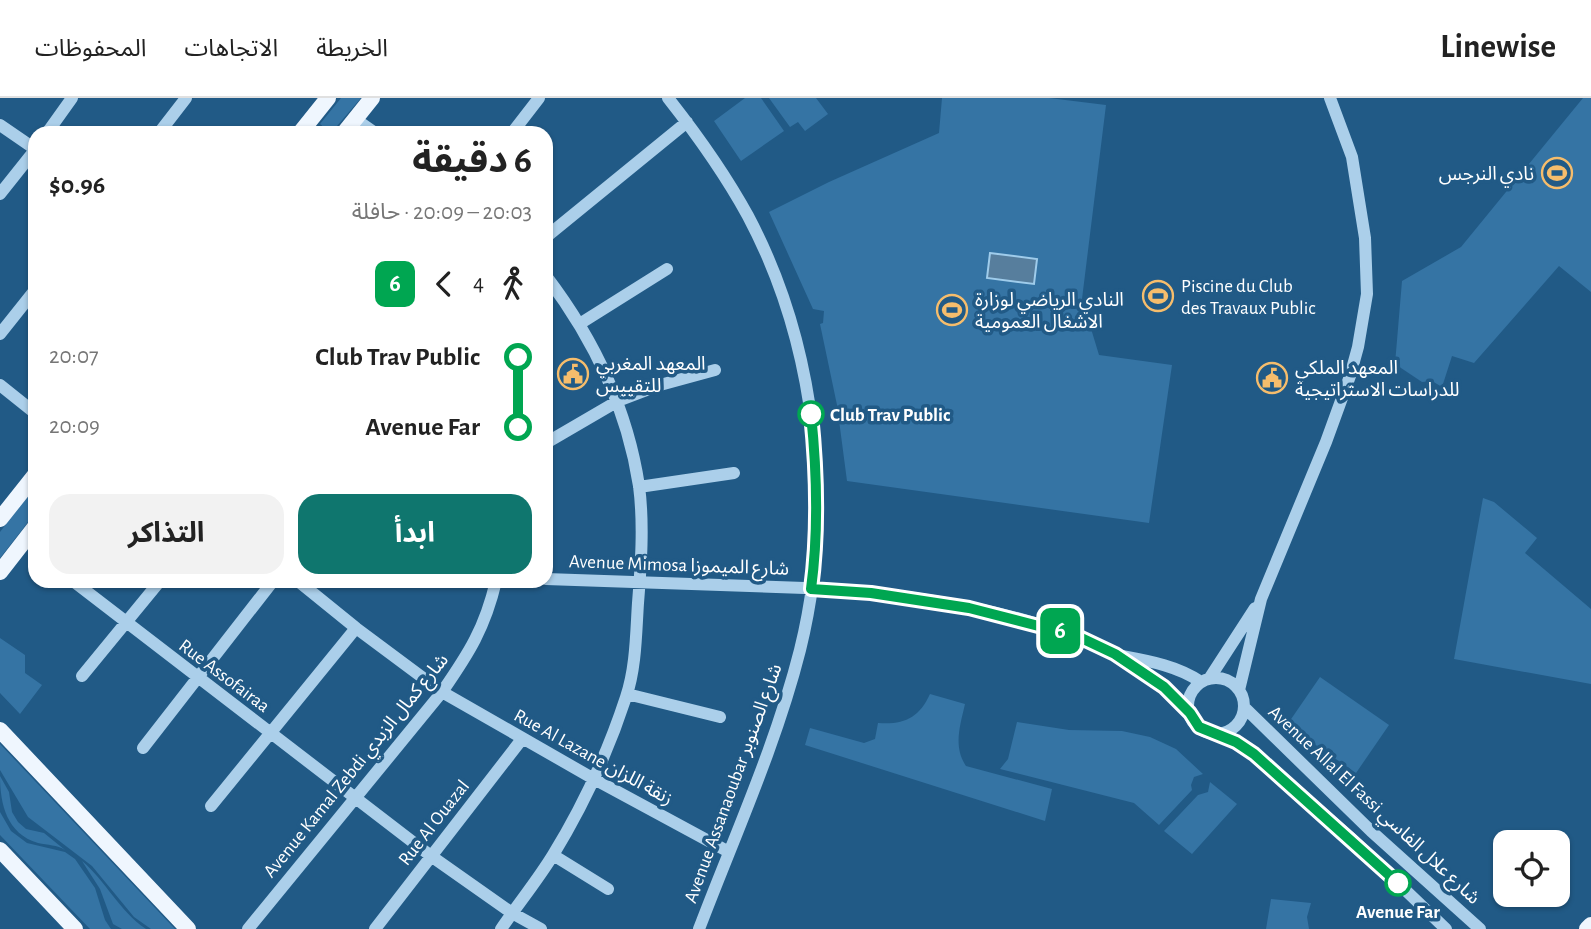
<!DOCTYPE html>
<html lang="ar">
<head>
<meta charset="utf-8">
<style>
	body { margin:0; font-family:"Alegreya Sans","Noto Sans Arabic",sans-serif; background:#f2f2f2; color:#222; direction:rtl; height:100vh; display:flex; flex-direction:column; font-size:26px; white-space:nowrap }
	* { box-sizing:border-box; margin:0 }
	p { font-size:23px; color:#767676 }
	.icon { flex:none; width:38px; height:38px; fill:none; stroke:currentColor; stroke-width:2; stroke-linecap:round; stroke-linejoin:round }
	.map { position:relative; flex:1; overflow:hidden; direction:ltr }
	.drawer { position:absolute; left:28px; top:28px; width:525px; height:462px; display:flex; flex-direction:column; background:#fff; border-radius:21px; box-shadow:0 2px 5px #0004; direction:rtl }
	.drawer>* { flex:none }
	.badge { padding:0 14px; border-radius:10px; font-size:24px; line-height:46px }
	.buttons { position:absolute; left:1493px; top:732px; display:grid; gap:14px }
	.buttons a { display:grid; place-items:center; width:77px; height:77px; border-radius:14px; background:#fff; box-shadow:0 2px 5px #0004; font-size:35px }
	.map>.badge { position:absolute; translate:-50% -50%; box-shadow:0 0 0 4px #fff }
	.legs { display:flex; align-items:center; gap:10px; height:77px; padding:0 21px; font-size:23px }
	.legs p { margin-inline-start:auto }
	.summary { display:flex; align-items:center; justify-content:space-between; height:119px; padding:0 21px }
	h1 { font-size:38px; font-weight:700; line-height:52px }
	.primary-button { display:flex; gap:14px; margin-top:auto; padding:14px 21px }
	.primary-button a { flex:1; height:80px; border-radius:21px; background:#0f766e; color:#fff; font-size:28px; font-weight:700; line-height:80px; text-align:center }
	.primary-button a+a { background:#f2f2f2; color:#222 }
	ul { padding:0 21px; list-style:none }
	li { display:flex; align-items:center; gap:24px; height:70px; font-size:26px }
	li i { display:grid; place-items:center; width:10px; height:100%; margin:0 9px; background:currentColor }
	li i::after { content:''; width:18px; height:18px; margin:-9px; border:5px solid; border-radius:50%; background:#fff }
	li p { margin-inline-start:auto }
	li:first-child i { background:linear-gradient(#0000 50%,currentColor 0) }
	li:last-child i { background:linear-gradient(currentColor 50%,#0000 0) }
	header { display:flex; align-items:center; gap:42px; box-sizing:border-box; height:98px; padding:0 35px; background:#fff; border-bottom:2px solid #e0e0e0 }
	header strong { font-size:33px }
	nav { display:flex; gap:38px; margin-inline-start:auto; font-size:24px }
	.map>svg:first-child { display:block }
	.green { fill:#3574a4 }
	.water { fill:#577e9d; stroke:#9fcceb; stroke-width:2 }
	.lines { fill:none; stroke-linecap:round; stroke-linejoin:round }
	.minor { stroke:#abcfea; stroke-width:12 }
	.major { stroke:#eff6fe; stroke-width:16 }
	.line-1-casing { stroke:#fff; stroke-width:16 }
	.line-1 { stroke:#00a651; stroke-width:10 }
	.stop-1-dot { fill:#fff; stroke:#00a651; stroke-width:3.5 }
	.labels { text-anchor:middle; stroke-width:7; stroke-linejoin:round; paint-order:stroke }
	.poi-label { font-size:19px; fill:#fff; stroke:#215a86; text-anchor:start }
	.stop-label { font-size:19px; font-weight:bold; fill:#fff; stroke:#215a86; text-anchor:start }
	.street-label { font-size:19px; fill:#fff; stroke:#215a86 }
</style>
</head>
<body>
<header>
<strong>Linewise</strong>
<nav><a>الخريطة</a><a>الاتجاهات</a><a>المحفوظات</a></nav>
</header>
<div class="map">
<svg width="1591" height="831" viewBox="0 0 1591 831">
	<rect width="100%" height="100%" fill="#215a86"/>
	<!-- green -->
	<path class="green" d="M341,0H361L331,35L320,26Z
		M745,0H761L784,33L741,63L714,23Z
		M769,0H816L828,16L805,33L798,24L790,29Z
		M942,0H1049L1106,7L1082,201L1099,257L1172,267L1149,425L847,383L837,307L820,226L823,225L824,213L813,211L769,114L829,84L939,35Z
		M1583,0H1591V194L1559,168L1474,265L1452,258L1442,289L1432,283L1422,284L1395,266L1402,183L1461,149Z
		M29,396L35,401V415L0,460V434Z
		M1483,400L1494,404L1537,440L1525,455L1591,511V586L1454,561Z
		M0,540L25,557V575L42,587L20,616L0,595Z
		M1320,579L1389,627L1356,675L1287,627Z
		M930,596L965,606C960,628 953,649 966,668L1052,691L1045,723L805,647L810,630L864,645L875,641L878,625C904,627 919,620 930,596Z
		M1017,624L1069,632L1122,633L1150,639L1176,651L1203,676L1194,679L1191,687L1192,692L1159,727L1134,705L1000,671L1008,661Z
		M0,646L175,831H151L134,819L92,768L28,719L0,672Z
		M0,678L9,694L12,714L18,724L26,731L44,735L65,752C57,747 48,747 38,745C7,736 0,706 0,678Z
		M1210,684L1237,706L1192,756L1164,733L1198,697L1208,694Z
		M0,714L11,733L27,745L65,754L75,761L95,790L105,822L111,831H90L0,737Z
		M82,763C106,783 119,813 146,831H122L113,826L100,791Z
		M1271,801L1311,805L1307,819L1309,831H1266Z"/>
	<!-- water -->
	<path class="water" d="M990,155L1037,161L1034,186L987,180Z"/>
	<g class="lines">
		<!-- minor -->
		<path class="minor" d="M668,0C698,38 725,76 748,118C816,246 835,412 800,552C776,647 734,739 699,831
			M355,21L375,35
			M0,27L35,51
			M47,35L72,0
			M159,35L186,0
			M512,35L539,0
			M0,96L35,52
			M546,139L687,24
			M581,225L667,171
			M0,236L35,192
			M0,287L35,315
			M546,345L618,303L660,287L715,272
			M639,389L734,375
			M546,481L833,491C947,501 1112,523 1190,615
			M73,483L431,758L512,815L541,831
			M298,483L356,530L442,594L594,681L729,754
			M1122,558C1149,563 1178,568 1201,584
			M82,578L160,483
			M1188 608a28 28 0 1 1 56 0a28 28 0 1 1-56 0Z
			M1209,581L1255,510
			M1239,592L1261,501L1326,344L1350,278L1358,249L1367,196L1365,140L1352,59L1330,0
			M627,596L720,619
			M1244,609L1371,733L1480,831
			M1215,635L1236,644L1254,656L1352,741L1446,831
			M143,650L273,483
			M211,708L356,530
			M553,757L608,791
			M248,831L442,594C469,555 485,530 496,483
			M375,831L522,641
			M501,831C518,806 537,783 553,757C583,708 608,654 626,599C636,570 636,535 638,505C641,467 644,426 639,388C627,309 594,241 546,178"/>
		<!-- major -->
		<path class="major" d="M300,35L328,0
			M344,35L372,0
			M0,421L35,377
			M0,474L35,429
			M0,632L188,831
			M0,752L75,831
			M1587,831L1591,827"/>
	</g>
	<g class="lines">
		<!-- line-1 casing -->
		<g class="line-1-casing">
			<path id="line-1" d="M811,316C817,374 819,432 811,491L871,495L969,510L1077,538L1115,556L1164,589L1190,615L1199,629L1236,644L1254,656L1398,785"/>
		</g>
		<!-- line-1 -->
		<use href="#line-1" class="line-1"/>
	</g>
	<!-- icons -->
	<defs>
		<g id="stadium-ring" transform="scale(1.575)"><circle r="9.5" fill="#215a86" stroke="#f6bd6c" stroke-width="1.5"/><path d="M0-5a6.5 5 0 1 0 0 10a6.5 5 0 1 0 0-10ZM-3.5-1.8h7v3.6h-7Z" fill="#f6bd6c"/></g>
		<g id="civic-ring" transform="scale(1.575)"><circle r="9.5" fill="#215a86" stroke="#f6bd6c" stroke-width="1.5"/><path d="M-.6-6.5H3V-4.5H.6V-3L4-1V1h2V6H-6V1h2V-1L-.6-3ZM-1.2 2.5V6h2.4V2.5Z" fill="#f6bd6c"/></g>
	</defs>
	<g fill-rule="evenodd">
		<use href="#stadium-ring" x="1557" y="75"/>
		<use href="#stadium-ring" x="1158" y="198"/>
		<use href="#stadium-ring" x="952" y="212"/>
		<use href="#civic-ring" x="573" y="276"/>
		<use href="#civic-ring" x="1272" y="280"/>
	</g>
	<!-- markers -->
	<g class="stop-1-dot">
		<circle cx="811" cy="316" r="12"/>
		<circle cx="1398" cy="785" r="12"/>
	</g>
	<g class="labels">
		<!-- poi labels -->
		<g class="poi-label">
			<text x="1534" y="82" text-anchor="end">نادي النرجس</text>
			<text x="1181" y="194">Piscine du Club<tspan x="1181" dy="22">des Travaux Public</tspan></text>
			<text x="975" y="208">النادي الرياضي لوزارة<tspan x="975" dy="22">الاشغال العمومية</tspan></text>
			<text x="596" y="272">المعهد المغربي<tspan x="596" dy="22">للتقييس</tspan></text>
			<text x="1295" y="276">المعهد الملكي<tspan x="1295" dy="22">للدراسات الاستراتيجية</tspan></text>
		</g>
		<!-- stop labels -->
		<g class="stop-label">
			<text x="830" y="323">Club Trav Public</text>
			<text x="1398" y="820" text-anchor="middle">Avenue Far</text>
		</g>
		<!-- street labels -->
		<g class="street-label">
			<text transform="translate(679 466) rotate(2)" y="7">Avenue Mimosa شارع الميموزا</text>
			<text transform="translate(225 577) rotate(37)" y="7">Rue Assofairaa</text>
			<text transform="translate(594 658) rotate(29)" y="7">Rue Al Lazane زنقة اللزان</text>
			<text transform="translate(355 667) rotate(-51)" y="7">Avenue Kamal Zebdi شارع كمال الزبدي</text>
			<text transform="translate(732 685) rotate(-70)" y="7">Avenue Assanaoubar شارع الصنوبر</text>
			<text transform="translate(1375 706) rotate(43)" y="7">Avenue Allal El Fassi شارع علال الفاسي</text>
			<text transform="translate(433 724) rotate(-52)" y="7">Rue Al Ouazal</text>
		</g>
	</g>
</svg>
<div class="buttons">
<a><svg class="icon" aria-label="locate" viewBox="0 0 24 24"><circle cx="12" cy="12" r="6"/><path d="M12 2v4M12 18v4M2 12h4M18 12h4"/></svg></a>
</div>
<b class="badge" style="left:1060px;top:533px;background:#00a651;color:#fff">6</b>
<section class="drawer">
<div class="summary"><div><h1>6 دقيقة</h1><p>20:03 – 20:09 · حافلة</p></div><b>$0.96</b></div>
<div class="legs"><svg class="icon" aria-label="walk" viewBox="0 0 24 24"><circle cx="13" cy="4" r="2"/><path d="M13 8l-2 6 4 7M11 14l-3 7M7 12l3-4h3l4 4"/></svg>4<svg class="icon" aria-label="back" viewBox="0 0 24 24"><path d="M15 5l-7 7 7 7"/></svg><b class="badge" style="background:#00a651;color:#fff">6</b></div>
<ul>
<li><i style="color:#00a651"></i><b>Club Trav Public</b><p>20:07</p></li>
<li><i style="color:#00a651"></i><b>Avenue Far</b><p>20:09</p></li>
</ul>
<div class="primary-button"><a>ابدأ</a><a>التذاكر</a></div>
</section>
</div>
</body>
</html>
